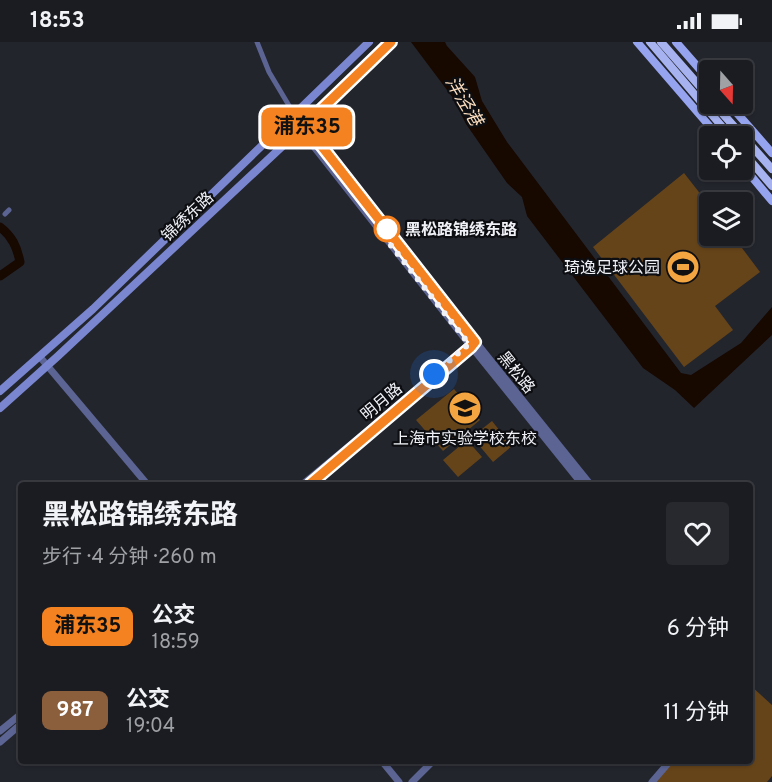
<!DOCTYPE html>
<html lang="zh">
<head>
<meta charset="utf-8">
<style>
	body { margin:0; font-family:Overpass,"Noto Sans SC",sans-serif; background:#27292f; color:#f1f3f6; height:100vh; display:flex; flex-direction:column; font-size:22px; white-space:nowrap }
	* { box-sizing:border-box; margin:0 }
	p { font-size:20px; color:#9fa1a5 }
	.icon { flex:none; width:33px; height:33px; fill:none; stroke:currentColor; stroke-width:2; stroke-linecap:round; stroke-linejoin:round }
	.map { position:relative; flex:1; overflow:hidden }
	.drawer { position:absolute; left:18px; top:440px; width:735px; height:282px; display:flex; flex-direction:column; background:#1a1c22; border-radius:6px; box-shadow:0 2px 4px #0004,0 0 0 2px #383a40 }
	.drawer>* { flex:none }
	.badge { padding:0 12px; border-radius:9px; font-size:21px; line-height:39px }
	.needle { width:39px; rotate:160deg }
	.fabs { position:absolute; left:699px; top:18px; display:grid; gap:12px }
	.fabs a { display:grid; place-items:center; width:54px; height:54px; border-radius:6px; background:#1a1c22; box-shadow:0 2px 4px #0004,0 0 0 2px #383a40; font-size:30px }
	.you { position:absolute; width:30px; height:30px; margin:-15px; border:4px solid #fff; border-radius:50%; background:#1a73e8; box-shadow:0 0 0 9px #1a73e833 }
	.map>.badge { position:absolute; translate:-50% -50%; box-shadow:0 0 0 3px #fff }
	.round { display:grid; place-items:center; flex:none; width:63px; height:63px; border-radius:6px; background:#27292f }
	.overview { display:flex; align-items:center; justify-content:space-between; height:102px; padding:0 24px }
	h1 { font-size:28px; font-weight:700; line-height:45px }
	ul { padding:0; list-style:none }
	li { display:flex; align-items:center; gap:18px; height:84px; padding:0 24px }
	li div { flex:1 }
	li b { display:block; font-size:22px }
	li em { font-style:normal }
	li .badge { min-width:66px; font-weight:700; text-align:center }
	.status { display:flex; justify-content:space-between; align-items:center; height:42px; padding:0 30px; background:#1a1c22; direction:ltr }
	.status svg { height:16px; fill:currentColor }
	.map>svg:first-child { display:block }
	.green { fill:#664419 }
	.water { fill:#170800 }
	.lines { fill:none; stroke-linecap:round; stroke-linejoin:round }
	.river { stroke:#170800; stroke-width:9 }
	.minor { stroke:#5b6492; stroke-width:5 }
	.tertiary { stroke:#5b6492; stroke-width:7 }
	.secondary { stroke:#7a87d0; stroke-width:8 }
	.primary { stroke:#96a4f0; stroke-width:8 }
	.trunk { stroke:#a7b3f0; stroke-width:8 }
	.line-casing { stroke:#fff; stroke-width:14 }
	.line { stroke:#f58220; stroke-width:9 }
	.walk { stroke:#eff1f7; stroke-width:6; stroke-dasharray:0 10.8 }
	.stop-dot { fill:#fff; stroke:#f58220; stroke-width:3 }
	.labels { text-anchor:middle; stroke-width:4.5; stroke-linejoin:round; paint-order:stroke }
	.street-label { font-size:16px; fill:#eff1f7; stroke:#0d0e12 }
	.stop-label { font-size:16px; font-weight:bold; fill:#eff1f7; stroke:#0d0e12; text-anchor:start }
	.poi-label { font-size:16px; fill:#eff1f7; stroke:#0d0e12; text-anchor:end }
	.water-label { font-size:18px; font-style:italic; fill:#fbddbe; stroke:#0d0e12 }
</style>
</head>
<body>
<div class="status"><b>18:53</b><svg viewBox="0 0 49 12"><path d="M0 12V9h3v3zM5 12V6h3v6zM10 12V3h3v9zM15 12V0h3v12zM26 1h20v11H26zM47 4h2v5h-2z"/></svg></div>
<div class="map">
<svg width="772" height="740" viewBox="0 0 772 740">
	<rect width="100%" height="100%" fill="#23252d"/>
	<!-- green -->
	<path class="green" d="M684,131L709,163L710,194H733L760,230L715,264L733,288L684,325L593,205Z
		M454,347L480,378L443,409L416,378Z
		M492,379L512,404L493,420L472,395Z
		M467,398L482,415L458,435L443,418Z
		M750,643L772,663V734L767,740H655L673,719L750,718Z"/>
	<!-- water -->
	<path class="water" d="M411,0H445L447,4L475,35L482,59L507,100L681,331L691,333L741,301L772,265V293L694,366L675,348L643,326L527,174L522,155L507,141L466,82L453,56Z"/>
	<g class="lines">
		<!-- river -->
		<path class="river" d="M0,185C12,194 17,205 20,220L0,234"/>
		<!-- minor -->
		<path class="minor" d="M257,0L269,30L294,72
			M5,172L9,168"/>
		<!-- tertiary -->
		<path class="tertiary" d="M294,72L310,89L475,299L590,442
			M295,74L300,87L466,298L582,442
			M40,315L147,442
			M303,442L388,372L465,306L473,301
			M0,689L21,672
			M0,700L21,682
			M381,718L399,740
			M412,740L434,718
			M652,740L671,718"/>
		<!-- secondary -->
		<path class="secondary" d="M0,349L93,267L369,0
			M0,366L58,314L305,83L391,0"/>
		<!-- primary -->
		<path class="primary" d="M637,0L718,94
			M676,0L710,39
			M729,62L772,111
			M742,123L772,159"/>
		<!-- trunk -->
		<path class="trunk" d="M650,0L730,94
			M661,0L710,56
			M714,62L772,127
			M742,109L772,144"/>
	</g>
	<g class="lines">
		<!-- line casing -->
		<g class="line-casing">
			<path id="line" d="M310,442L471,305L475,300L305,83L391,0"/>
		</g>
		<!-- line -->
		<use href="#line" class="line"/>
		<!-- walk -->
		<path class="walk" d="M387,187L382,192L469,302L434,332"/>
	</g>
	<!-- icons -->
	<defs>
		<g id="stadium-disc" transform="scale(1.725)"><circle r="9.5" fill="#f2a541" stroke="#0d0e12"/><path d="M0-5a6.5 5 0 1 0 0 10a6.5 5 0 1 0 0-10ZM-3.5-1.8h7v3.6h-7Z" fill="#111"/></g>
		<g id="school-disc" transform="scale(1.725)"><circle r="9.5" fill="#f2a541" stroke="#0d0e12"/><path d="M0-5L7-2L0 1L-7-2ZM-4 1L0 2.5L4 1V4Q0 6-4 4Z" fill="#111"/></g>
	</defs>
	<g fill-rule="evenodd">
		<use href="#stadium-disc" x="683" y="225"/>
		<use href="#school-disc" x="465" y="366"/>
	</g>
	<!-- markers -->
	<circle class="stop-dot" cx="387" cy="187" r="12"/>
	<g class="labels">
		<!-- street labels -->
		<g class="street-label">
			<text transform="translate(187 174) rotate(-43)" y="6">锦绣东路</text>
			<text transform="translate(517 330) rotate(51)" y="6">黑松路</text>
			<text transform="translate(381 359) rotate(-40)" y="6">明月路</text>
		</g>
		<!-- stop labels -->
		<g class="stop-label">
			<text x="405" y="193">黑松路锦绣东路</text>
		</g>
		<!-- poi labels -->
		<g class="poi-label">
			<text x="660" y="231">琦逸足球公园</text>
			<text x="465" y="402" text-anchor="middle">上海市实验学校东校</text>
		</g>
		<!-- water labels -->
		<g class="water-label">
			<text transform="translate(464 59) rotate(59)" y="6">洋泾港</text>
		</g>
	</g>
</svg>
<div class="fabs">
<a><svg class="needle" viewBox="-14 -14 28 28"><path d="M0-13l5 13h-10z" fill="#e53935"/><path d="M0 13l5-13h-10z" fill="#9fa1a5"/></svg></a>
<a><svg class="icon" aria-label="locate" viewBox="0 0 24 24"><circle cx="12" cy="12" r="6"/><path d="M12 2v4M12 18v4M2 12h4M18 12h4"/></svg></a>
<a><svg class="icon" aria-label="layers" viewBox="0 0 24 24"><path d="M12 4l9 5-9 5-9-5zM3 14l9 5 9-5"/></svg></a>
</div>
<div class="you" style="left:434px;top:332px"></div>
<b class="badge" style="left:307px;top:85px;background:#f58220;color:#111">浦东35</b>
<section class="drawer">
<div class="overview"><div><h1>黑松路锦绣东路</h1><p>步行 · 4 分钟 · 260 m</p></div><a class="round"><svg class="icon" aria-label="heart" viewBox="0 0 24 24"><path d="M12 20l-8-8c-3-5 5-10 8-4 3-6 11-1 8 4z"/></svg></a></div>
<ul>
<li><span class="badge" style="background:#f58220;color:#111">浦东35</span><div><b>公交</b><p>18:59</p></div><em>6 分钟</em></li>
<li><span class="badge" style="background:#8b5e3c;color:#fff">987</span><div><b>公交</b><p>19:04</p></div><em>11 分钟</em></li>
</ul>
</section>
</div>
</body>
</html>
